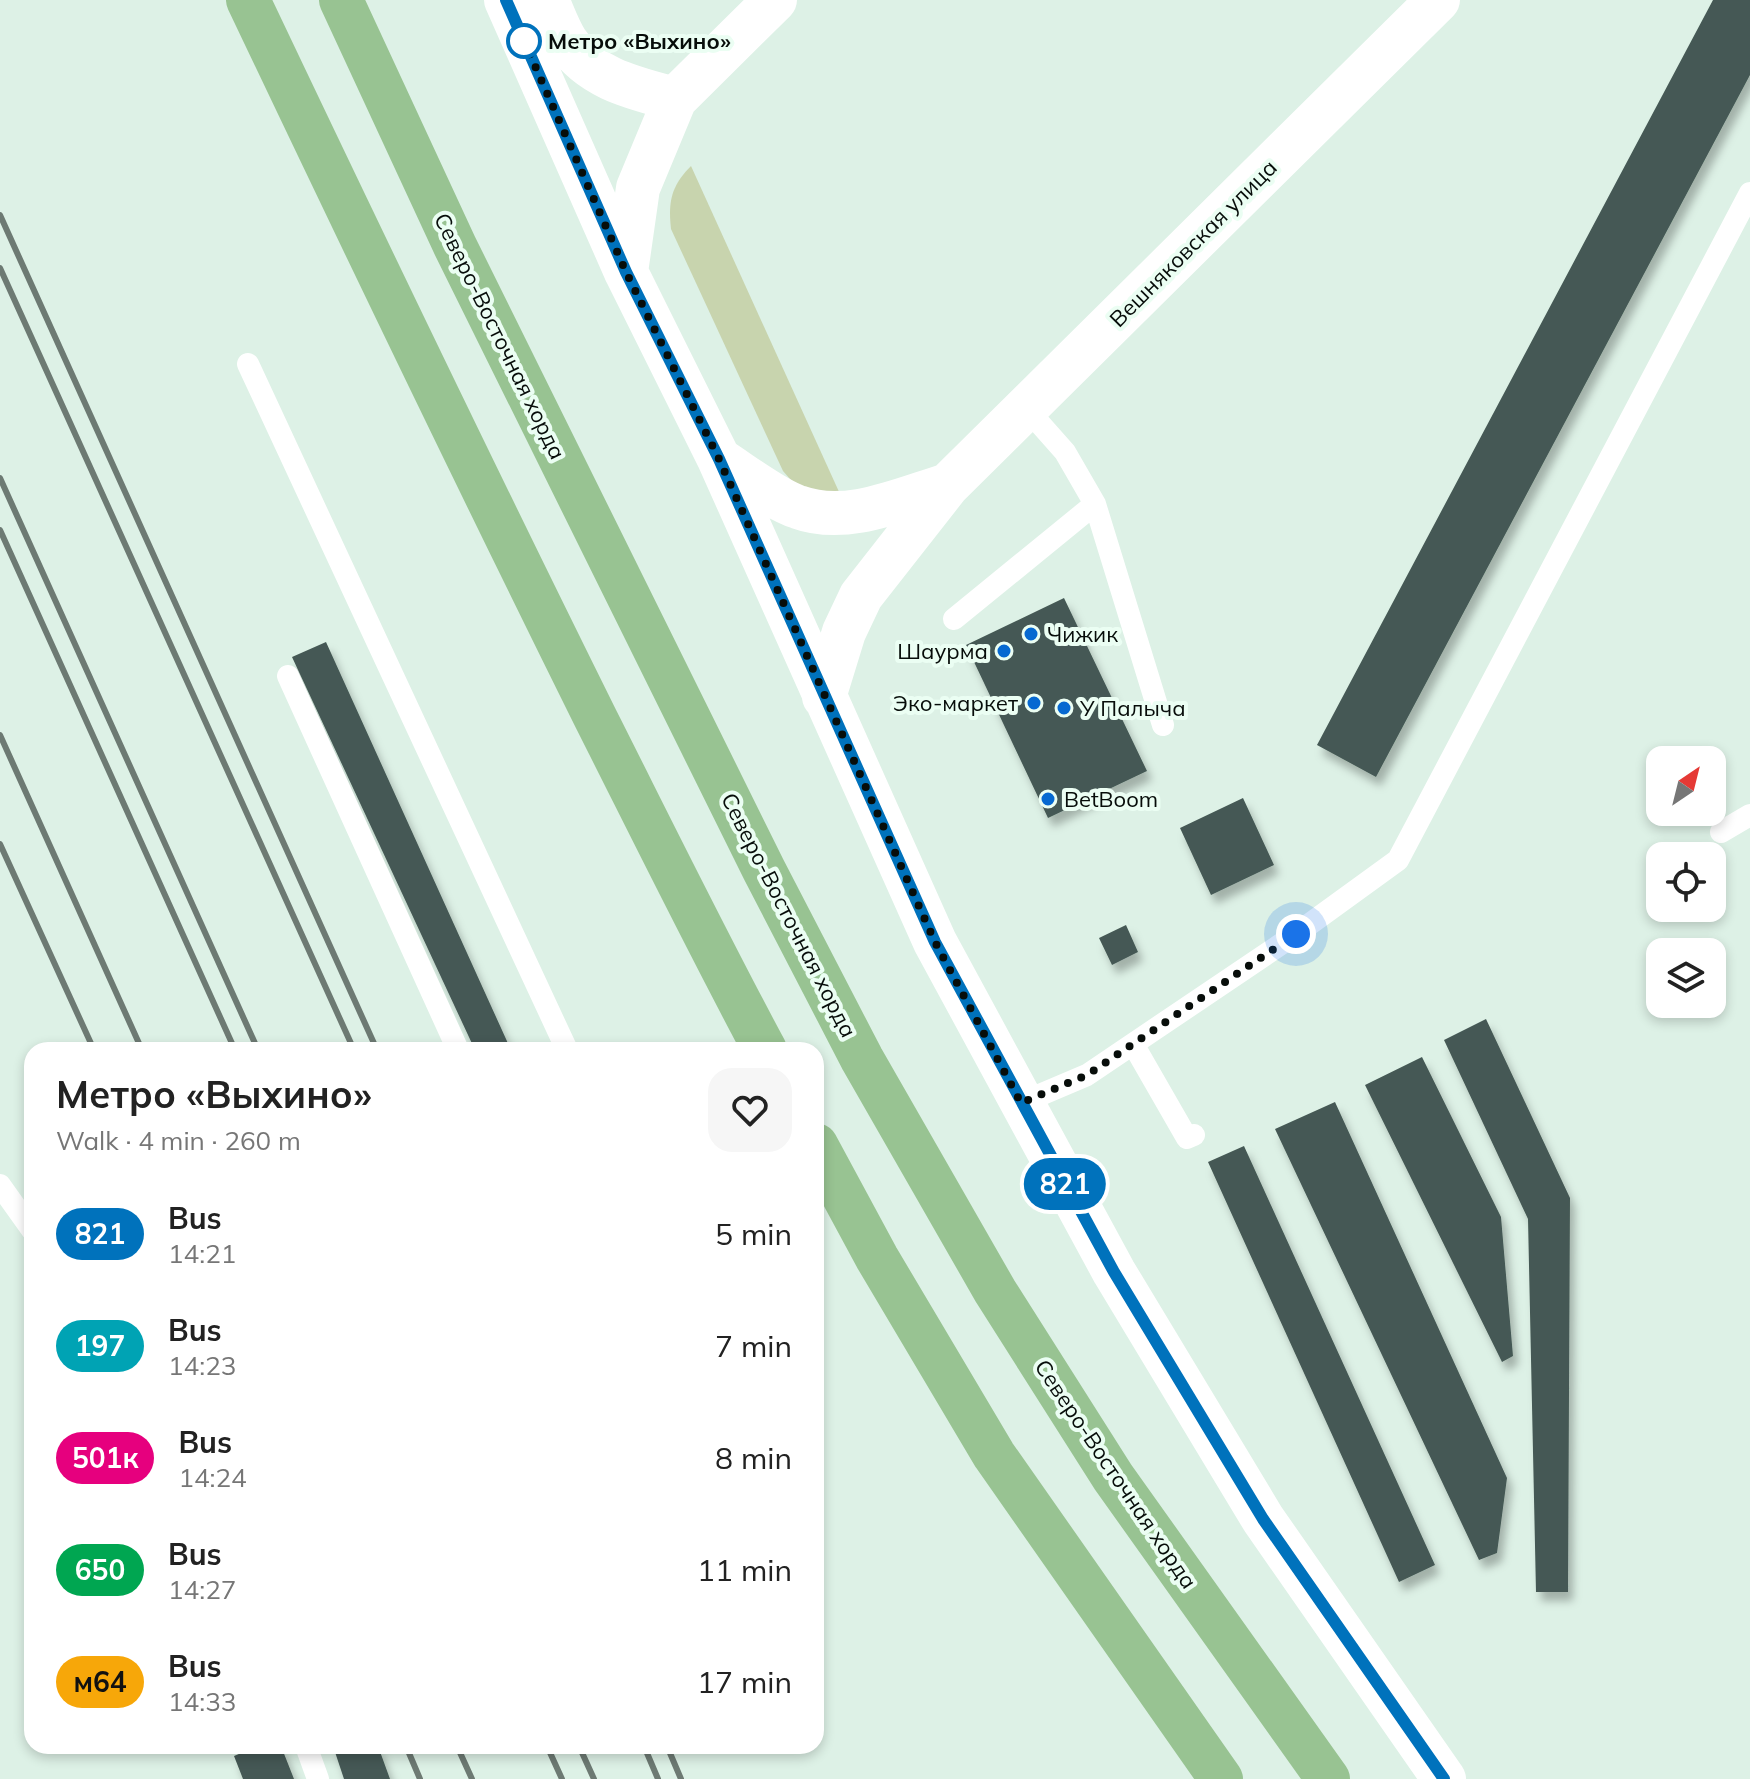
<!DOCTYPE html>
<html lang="en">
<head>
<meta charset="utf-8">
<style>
	body { margin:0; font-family:Mulish,sans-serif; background:#f6f6f6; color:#222; height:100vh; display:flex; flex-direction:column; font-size:30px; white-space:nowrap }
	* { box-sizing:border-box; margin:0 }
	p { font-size:26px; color:#767676 }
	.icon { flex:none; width:44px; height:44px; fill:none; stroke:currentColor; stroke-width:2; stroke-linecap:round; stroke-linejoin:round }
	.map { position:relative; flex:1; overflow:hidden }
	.details { position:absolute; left:24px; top:1042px; width:800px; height:712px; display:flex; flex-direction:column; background:#fff; border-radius:24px; box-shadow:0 4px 12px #0003 }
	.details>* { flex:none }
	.badge { padding:0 16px; border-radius:26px; font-size:28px; line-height:52px }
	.needle { width:52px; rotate:35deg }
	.controls { position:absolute; left:1646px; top:746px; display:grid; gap:16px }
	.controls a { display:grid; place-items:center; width:80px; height:80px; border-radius:16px; background:#fff; box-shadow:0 4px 12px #0003; font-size:40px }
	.you { position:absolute; width:40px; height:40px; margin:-20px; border:6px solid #fff; border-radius:50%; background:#1a73e8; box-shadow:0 0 0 12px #1a73e833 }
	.map>.badge { position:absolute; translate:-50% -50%; box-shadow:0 0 0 4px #fff }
	.round { display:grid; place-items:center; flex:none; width:84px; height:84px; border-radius:24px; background:#f6f6f6 }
	.headline { display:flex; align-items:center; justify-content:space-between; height:136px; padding:0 32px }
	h1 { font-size:38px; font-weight:700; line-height:60px }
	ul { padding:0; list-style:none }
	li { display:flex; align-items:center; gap:24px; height:112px; padding:0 32px }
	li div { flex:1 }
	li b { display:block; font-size:30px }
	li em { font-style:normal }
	li .badge { min-width:88px; font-weight:700; text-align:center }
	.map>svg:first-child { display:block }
	.green { fill:#c8d4ae }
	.building { fill:#455954; filter:url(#shadow) }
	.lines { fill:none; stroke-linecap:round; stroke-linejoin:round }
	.service { stroke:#fff; stroke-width:22 }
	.minor { stroke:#fff; stroke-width:44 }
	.primary { stroke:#98c392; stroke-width:44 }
	.rail { stroke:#6d7a73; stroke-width:6 }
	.line-casing { stroke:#fff; stroke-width:18 }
	.line { stroke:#0072bc; stroke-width:12 }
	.walk { stroke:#070d0a; stroke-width:8; stroke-dasharray:0 14.4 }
	.stop-dot { fill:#fff; stroke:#0072bc; stroke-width:4 }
	.poi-dot { fill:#0669d1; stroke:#ebfef3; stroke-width:3 }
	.labels { text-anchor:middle; stroke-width:8; stroke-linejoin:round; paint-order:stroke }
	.stop-label { font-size:22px; font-weight:bold; fill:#070d0a; stroke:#ebfef3; text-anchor:start }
	.street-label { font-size:22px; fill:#070d0a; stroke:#ebfef3 }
	.poi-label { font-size:22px; fill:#070d0a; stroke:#ebfef3; text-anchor:start }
</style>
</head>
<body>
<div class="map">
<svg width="1750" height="1779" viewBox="0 0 1750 1779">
	<defs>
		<filter id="shadow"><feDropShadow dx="5" dy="9" stdDeviation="4" flood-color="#0004"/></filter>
	</defs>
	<rect width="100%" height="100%" fill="#ddf1e6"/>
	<!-- green -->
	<path class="green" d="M691,166L840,494L797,487L783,471L671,229C668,202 671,186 691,166Z"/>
	<!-- building -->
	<path class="building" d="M1713,0H1750V75L1376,777L1317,745Z
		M1064,598L1147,771L1048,818L966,645Z
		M326,642L511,1050H475L292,657Z
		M1243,798L1274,865L1211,895L1180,828Z
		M1126,925L1138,952L1112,965L1099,938Z
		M1486,1019L1570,1198L1568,1592H1536L1528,1219L1444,1040Z
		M1422,1057L1501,1217L1513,1356L1502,1362L1365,1085Z
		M1335,1102L1507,1478L1497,1553L1479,1560L1275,1129Z
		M1244,1146L1435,1565L1399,1582L1208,1162Z
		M258,1746H281L294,1779H243L234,1756Z
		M333,1746H378L390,1779H344Z"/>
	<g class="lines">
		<!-- service -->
		<path class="service" d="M248,364L567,1050
			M1026,408L1065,452L1095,504L1163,725
			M954,619L1095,504
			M288,676L458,1050
			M1721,832L1750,815
			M1133,1044L1187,1138L1194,1135
			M1021,1103L1087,1075L1296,934L1398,860L1750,193
			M0,1185L32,1230
			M306,1746L318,1779"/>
		<!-- minor -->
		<path class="minor" d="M506,0L626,272L719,459L935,942L1114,1272L1263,1519L1444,1779
			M547,0C553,13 558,28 566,41C591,79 634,88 675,99
			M626,272L638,188L675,99L775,0
			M719,459C741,473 774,499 798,507C847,525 901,499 948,485
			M824,697L844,632L861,596L948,485L1438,0"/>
		<!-- primary -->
		<path class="primary" d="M248,0C362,240 477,479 595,717C651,828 706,940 765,1050
			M341,0L455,246L764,870L862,1059L995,1291L1113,1477L1328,1779
			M816,1145L877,1258L994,1455L1221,1779"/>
		<!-- rail -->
		<path class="rail" d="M0,215L377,1050
			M0,268L354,1050
			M0,478L258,1050
			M0,530L235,1050
			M0,735L142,1050
			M0,844L94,1050
			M406,1746L420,1779
			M457,1746L472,1779
			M547,1746L562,1779
			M579,1746L594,1779
			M644,1746L658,1779
			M667,1746L681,1779"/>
	</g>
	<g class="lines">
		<!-- line casing -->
		<g class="line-casing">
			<path id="line" d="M506,0L626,272L719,459L935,942L1114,1272L1263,1519L1444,1779"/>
		</g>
		<!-- line -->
		<use href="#line" class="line"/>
		<!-- walk -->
		<path class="walk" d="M524,41L626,272L719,459L935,942L1021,1103L1087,1075L1296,934"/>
	</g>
	<!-- markers -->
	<circle class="stop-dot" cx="524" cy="41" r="16"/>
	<g class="poi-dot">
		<circle cx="1031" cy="634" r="8"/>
		<circle cx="1004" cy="651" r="8"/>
		<circle cx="1034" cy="703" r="8"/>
		<circle cx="1064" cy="708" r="8"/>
		<circle cx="1048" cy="799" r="8"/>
	</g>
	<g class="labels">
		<!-- stop labels -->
		<g class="stop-label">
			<text x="548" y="49">Метро «Выхино»</text>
		</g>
		<!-- street labels -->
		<g class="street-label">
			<text transform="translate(1193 243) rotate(-45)" y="8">Вешняковская улица</text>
			<text transform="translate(500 336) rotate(64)" y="8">Северо-Восточная хорда</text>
			<text transform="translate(789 915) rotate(63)" y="8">Северо-Восточная хорда</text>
			<text transform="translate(1116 1474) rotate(56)" y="8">Северо-Восточная хорда</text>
		</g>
		<!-- poi labels -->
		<g class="poi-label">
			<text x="1047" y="642">Чижик</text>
			<text x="988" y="659" text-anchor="end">Шаурма</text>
			<text x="1018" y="711" text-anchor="end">Эко-маркет</text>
			<text x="1080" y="716">У Палыча</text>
			<text x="1064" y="807">BetBoom</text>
		</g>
	</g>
</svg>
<div class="controls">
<a><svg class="needle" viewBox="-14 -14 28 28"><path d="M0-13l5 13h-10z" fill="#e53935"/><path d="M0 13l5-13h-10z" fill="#767676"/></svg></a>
<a><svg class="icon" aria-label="locate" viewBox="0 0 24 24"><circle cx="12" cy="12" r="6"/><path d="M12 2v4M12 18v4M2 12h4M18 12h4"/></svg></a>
<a><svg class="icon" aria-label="layers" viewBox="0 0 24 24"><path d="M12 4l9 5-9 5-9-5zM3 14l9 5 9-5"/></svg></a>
</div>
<div class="you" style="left:1296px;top:934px"></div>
<b class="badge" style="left:1065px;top:1184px;background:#0072bc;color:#fff">821</b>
<section class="details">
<div class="headline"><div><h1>Метро «Выхино»</h1><p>Walk · 4 min · 260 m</p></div><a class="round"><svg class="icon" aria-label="heart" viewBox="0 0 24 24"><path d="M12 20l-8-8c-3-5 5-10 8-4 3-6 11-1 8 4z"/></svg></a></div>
<ul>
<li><span class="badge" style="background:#0072bc;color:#fff">821</span><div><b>Bus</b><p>14:21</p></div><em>5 min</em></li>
<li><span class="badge" style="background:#00a3b4;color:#fff">197</span><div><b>Bus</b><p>14:23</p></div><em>7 min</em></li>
<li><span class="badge" style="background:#e6007e;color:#fff">501к</span><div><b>Bus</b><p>14:24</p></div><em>8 min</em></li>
<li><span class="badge" style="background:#00a651;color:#fff">650</span><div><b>Bus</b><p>14:27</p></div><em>11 min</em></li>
<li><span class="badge" style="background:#f7a709;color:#111">м64</span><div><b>Bus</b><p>14:33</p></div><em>17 min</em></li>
</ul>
</section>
</div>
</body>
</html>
